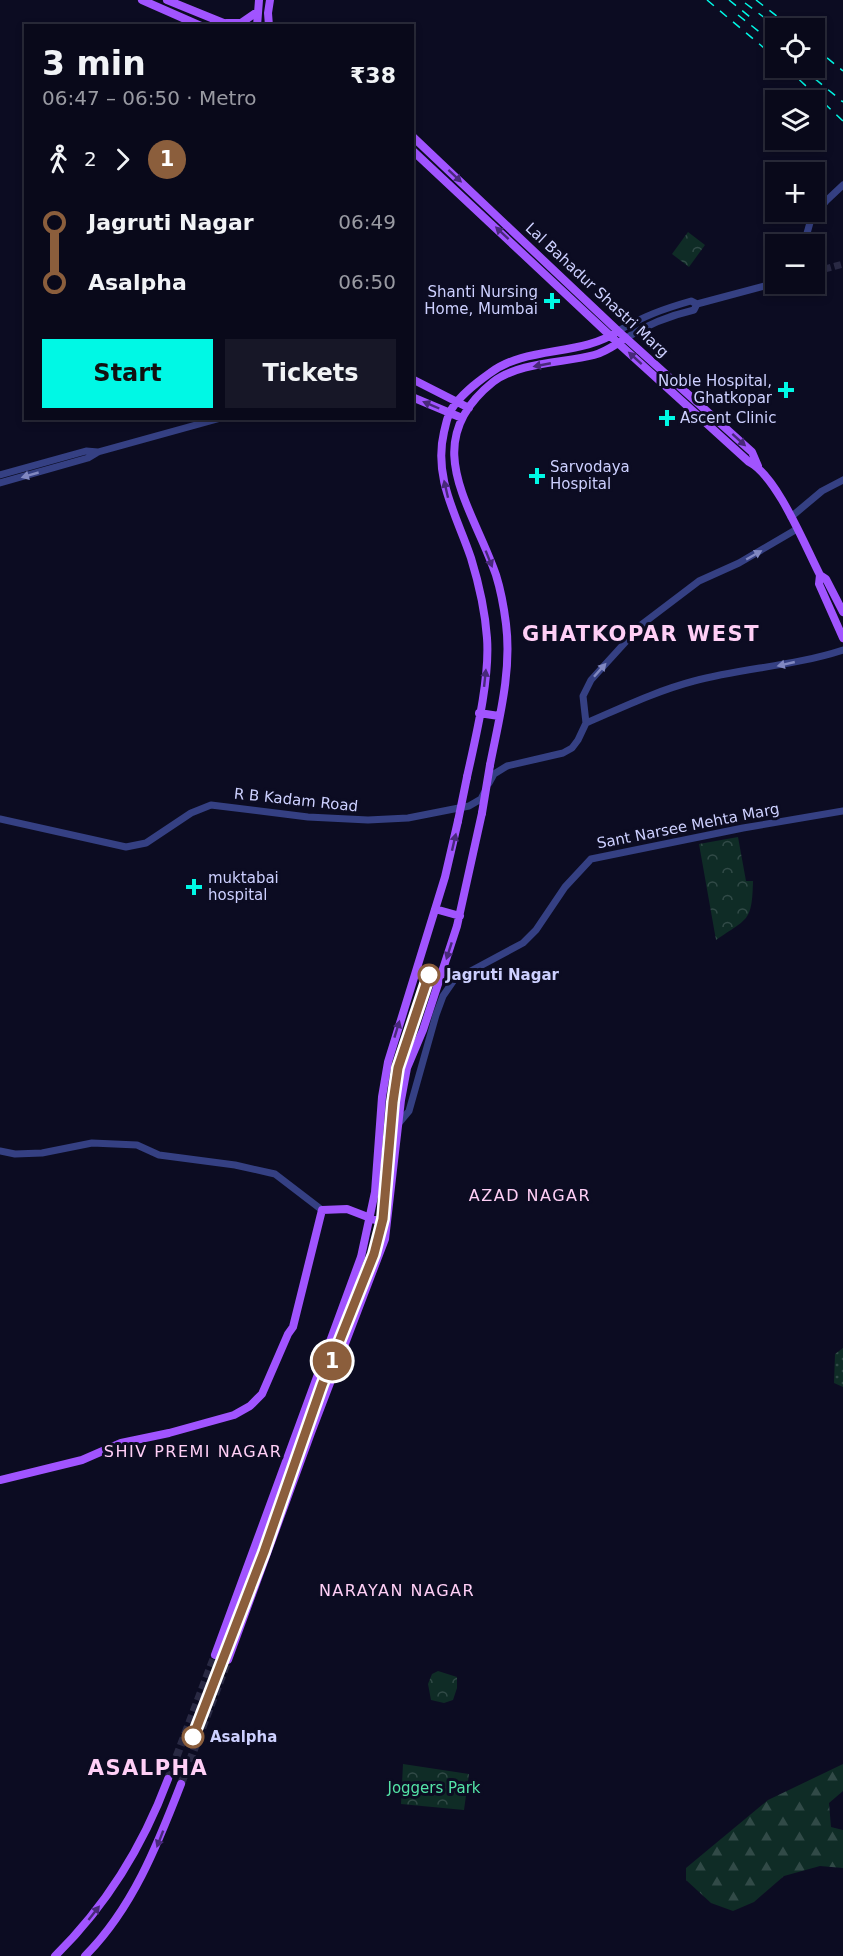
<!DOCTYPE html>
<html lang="en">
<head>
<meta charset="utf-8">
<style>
	body { margin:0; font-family:"DejaVu Sans",sans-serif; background:#171727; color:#f1f3f6; height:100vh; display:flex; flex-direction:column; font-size:22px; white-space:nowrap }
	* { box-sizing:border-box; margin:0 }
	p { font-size:20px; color:#999aa2 }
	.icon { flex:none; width:33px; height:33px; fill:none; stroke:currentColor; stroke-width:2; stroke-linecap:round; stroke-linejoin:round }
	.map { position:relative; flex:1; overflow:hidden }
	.details { position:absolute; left:24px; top:24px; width:390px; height:396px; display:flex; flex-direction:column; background:#09091a; border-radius:0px; box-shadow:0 3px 9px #0003,0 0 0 2px #292a39 }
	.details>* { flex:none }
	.badge { padding:0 12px; border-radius:20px; font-size:21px; line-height:39px }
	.tools { position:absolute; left:765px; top:18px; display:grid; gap:12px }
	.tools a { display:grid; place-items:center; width:60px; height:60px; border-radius:0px; background:#09091a; box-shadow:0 3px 9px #0003,0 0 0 2px #292a39; font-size:30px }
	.map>.badge { position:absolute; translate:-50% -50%; box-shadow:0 0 0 3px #fff }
	.legs { display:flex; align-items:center; gap:9px; height:66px; padding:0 18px; font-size:20px }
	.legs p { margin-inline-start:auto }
	.headline { display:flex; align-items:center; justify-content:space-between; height:102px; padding:0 18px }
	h1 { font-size:33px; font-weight:800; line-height:45px }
	.primary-button { display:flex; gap:12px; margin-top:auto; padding:12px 18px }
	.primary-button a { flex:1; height:69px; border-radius:0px; background:#00f8e5; color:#111; font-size:24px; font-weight:800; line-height:69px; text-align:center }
	.primary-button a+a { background:#171727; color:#f1f3f6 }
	ul { padding:0 18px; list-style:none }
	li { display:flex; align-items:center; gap:21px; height:60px; font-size:22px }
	li i { display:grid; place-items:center; width:9px; height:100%; margin:0 8px; background:currentColor }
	li i::after { content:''; width:15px; height:15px; margin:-8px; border:4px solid; border-radius:50%; background:#09091a }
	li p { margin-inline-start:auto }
	li:first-child i { background:linear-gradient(#0000 50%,currentColor 0) }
	li:last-child i { background:linear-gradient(currentColor 50%,#0000 0) }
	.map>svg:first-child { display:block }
	.forest { fill:url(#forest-firs) }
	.park { fill:url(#park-crowns) }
	.garden { fill:url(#garden-dots) }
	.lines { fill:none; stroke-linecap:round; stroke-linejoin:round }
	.minor-tunnel { stroke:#292943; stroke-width:7; stroke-dasharray:7 3.5; stroke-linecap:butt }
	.major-tunnel { stroke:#292943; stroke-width:8; stroke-dasharray:8 4; stroke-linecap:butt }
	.minor { stroke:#354083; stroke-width:7 }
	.major { stroke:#a154ff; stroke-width:8 }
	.rail { stroke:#00f8e5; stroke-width:1.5; stroke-dasharray:9 8; stroke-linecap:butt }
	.major-bridge { stroke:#a154ff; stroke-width:8 }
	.oneway { fill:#48297a }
	.oneway2 { fill:#8188c1 }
	.line-1-casing { stroke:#fff; stroke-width:14 }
	.line-1 { stroke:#8b5e3c; stroke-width:9 }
	.poi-dot { fill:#00f8e5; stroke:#0c0c22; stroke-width:2 }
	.stop-1-dot { fill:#fff; stroke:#8b5e3c; stroke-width:3 }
	.labels { text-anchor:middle; stroke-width:6; stroke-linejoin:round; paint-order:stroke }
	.street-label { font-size:15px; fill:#cdd0ff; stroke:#0c0c22 }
	.poi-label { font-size:15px; fill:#cdd0ff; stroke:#0c0c22; text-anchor:start }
	.stop-label { font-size:15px; font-weight:bold; fill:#cdd0ff; stroke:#0c0c22; text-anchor:start }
	.park-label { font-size:15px; fill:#54e4a7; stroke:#0c0c22 }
	.neighbourhood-label { font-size:16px; letter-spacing:1.5px; fill:#ffcff6; stroke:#0c0c22 }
	.district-label { font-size:21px; font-weight:bold; letter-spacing:1.5px; fill:#ffcff6; stroke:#0c0c22 }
</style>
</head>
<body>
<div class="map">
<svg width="843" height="1956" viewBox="0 0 843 1956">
	<defs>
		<pattern id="forest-firs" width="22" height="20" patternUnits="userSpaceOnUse" patternTransform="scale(1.5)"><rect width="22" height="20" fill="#0f2c26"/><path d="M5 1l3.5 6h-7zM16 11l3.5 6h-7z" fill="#314a47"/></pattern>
		<pattern id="park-crowns" width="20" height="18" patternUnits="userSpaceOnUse" patternTransform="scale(1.5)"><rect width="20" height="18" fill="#0f2c26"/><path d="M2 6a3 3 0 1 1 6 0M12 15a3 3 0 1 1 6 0" fill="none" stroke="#314a47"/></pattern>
		<pattern id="garden-dots" width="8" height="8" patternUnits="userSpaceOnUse" patternTransform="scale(1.5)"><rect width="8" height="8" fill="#0f2c26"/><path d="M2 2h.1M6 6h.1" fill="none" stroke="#314a47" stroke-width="1.8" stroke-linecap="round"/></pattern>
	</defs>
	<rect width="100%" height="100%" fill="#0c0c22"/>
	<!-- forest -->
	<path class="forest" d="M843,1764V1791L829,1803L831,1827L843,1830V1868L820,1866L784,1876L754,1902L733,1911L711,1903L686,1880V1868L768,1800Z"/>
	<!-- park -->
	<path class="park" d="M688,232L705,245L689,267L672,254Z
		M738,837L746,881H753C752,922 748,918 716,940L699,844Z
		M438,1671L457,1677V1688L453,1700L444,1703L431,1700L428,1684L432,1674Z
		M403,1764L469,1774L464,1810L401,1804Z"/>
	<!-- garden -->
	<path class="garden" d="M843,1348V1387L834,1383L835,1354Z"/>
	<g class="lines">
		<!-- minor-tunnel -->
		<path class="minor-tunnel" d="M814,272L843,264
			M806,284V285"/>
		<!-- major-tunnel -->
		<path class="major-tunnel" d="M168,1779L215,1655
			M181,1784L228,1660"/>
		<!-- minor -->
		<path class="minor" d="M804,244L811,219L826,201L843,185
			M618,331C644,316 663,309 691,301L697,304
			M626,338C648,324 668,316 694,310L697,304L776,283
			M0,475L86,451L98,452
			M0,483L88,458L98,452L221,418
			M791,517L822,491L843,480
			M586,723C621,708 656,691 694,681C743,668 794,666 843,650
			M489,783L494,774L507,766L563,753L572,748L578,740L586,723L583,696L591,680L641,625L699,581L739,563L797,529
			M0,819L126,847L146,843L191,813L211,805L308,817L368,820L408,818L469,806L481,799L484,793
			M399,1123L409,1111L436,1015L443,996L454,980L523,943L536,930L565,887L591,859L743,828L843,811
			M0,1151L15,1154L42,1153L92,1143L137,1145L159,1155L235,1165L275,1174L322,1210"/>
		<!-- major -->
		<path class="major" d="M142,0L201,26
			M167,0L231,26
			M226,23H241L257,12
			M257,26L259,0
			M269,26L268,13L270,0
			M412,136L618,331L752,452L758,466
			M412,150L618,343L749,462C777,476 805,546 820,575L826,579L843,612
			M412,379L469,408
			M412,397L462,418
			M820,575L819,584L843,638
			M479,713L499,716
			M490,765C499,719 512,671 506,624C504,608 501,591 496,575C472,505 417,443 493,382C519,362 564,363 594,355C606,352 616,344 626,338
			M467,777C476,736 490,679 487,638C485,610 479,584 471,558C457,516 433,478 444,432C446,425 447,416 451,410C460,395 476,383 490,373C527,345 581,357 618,331
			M435,909L460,916
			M0,1480L82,1460L121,1443L169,1433L234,1415L250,1406L262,1394L288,1334L293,1327L322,1210L347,1209L386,1224
			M215,1655L361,1257L375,1192L382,1097L388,1062L445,877L458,821
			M228,1660L311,1433L385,1239L401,1100L407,1068L423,1030L457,926L482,813
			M55,1956C106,1906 143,1846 168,1779
			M85,1956C132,1909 157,1846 181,1784"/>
		<!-- rail -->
		<path class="rail" d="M707,0L776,58
			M729,0L750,17
			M756,0L792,28
			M745,3L778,28
			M738,15L776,45
			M814,47L843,71
			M787,68L843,121
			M802,68L843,102"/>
		<!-- major-bridge -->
		<path class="major-bridge" d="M482,813L490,765
			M458,821L467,777"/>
	</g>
	<!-- one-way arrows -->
	<defs><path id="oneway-solid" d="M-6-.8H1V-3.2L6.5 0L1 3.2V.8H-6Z" transform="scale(1.5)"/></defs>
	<g class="oneway">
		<use href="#oneway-solid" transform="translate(455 176) rotate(43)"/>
		<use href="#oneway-solid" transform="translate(502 233) rotate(-137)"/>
		<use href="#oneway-solid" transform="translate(635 358) rotate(-138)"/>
		<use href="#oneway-solid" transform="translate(542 365) rotate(169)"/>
		<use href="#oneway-solid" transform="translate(431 405) rotate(-157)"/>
		<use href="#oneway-solid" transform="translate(739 440) rotate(42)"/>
		<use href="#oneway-solid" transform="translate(446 489) rotate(-103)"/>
		<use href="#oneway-solid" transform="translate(489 559) rotate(68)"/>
		<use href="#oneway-solid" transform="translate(485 678) rotate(-84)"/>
		<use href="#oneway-solid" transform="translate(454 842) rotate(-77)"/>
		<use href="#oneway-solid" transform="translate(449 951) rotate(108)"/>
		<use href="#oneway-solid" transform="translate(397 1029) rotate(-73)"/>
		<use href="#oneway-solid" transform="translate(160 1839) rotate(111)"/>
		<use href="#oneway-solid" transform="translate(94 1913) rotate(-52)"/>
	</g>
	<g class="oneway2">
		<use href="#oneway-solid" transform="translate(30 475) rotate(164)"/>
		<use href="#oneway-solid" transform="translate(754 555) rotate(-30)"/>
		<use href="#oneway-solid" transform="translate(786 664) rotate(167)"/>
		<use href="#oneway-solid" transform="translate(600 670) rotate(-48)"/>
	</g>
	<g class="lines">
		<!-- line-1 casing -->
		<g class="line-1-casing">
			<path id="line-1" d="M193,1737L264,1552L322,1385L374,1254L383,1219L393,1102L398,1068L429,975"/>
		</g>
		<!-- line-1 -->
		<use href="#line-1" class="line-1"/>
	</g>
	<!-- markers -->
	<g class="poi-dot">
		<path d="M549 292h6v6h6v6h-6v6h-6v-6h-6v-6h6z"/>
		<path d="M783 381h6v6h6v6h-6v6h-6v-6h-6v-6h6z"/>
		<path d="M664 409h6v6h6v6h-6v6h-6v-6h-6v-6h6z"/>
		<path d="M534 467h6v6h6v6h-6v6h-6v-6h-6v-6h6z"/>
		<path d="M191 878h6v6h6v6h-6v6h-6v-6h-6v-6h6z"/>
	</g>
	<g class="stop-1-dot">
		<circle cx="429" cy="975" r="10"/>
		<circle cx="193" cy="1737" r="10"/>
	</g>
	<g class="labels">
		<!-- street labels -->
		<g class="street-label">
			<text transform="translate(597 290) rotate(43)" y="5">Lal Bahadur Shastri Marg</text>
			<text transform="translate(296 800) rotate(6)" y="5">R B Kadam Road</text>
			<text transform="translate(688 826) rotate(-11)" y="5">Sant Narsee Mehta Marg</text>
		</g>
		<!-- poi labels -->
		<g class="poi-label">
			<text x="538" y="297" text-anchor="end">Shanti Nursing<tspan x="538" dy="17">Home, Mumbai</tspan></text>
			<text x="772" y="386" text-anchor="end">Noble Hospital,<tspan x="772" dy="17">Ghatkopar</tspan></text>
			<text x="680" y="423">Ascent Clinic</text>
			<text x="550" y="472">Sarvodaya<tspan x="550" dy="17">Hospital</tspan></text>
			<text x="208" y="883">muktabai<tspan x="208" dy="17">hospital</tspan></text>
		</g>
		<!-- stop labels -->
		<g class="stop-label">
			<text x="446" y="980">Jagruti Nagar</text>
			<text x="210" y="1742">Asalpha</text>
		</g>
		<!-- park labels -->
		<g class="park-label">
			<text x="434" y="1793">Joggers Park</text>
		</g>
		<!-- neighbourhood labels -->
		<g class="neighbourhood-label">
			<text x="530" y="1201">AZAD NAGAR</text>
			<text x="193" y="1457">SHIV PREMI NAGAR</text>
			<text x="397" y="1596">NARAYAN NAGAR</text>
		</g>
		<!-- district labels -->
		<g class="district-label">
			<text x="641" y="641">GHATKOPAR WEST</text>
			<text x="148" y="1775">ASALPHA</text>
		</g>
	</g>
</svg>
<div class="tools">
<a><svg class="icon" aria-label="locate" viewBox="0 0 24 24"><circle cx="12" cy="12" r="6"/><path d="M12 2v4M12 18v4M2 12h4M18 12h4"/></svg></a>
<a><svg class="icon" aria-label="layers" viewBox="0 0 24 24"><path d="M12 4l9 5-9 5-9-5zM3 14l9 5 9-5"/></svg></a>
<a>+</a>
<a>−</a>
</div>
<b class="badge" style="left:332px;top:1361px;background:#8b5e3c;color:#fff">1</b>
<section class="details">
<div class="headline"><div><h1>3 min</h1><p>06:47 – 06:50 · Metro</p></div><b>₹38</b></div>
<div class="legs"><svg class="icon" aria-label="walk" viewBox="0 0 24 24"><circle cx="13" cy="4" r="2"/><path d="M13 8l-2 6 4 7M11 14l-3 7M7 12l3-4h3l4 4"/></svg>2<svg class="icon" aria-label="forward" viewBox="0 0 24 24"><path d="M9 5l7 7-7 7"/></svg><b class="badge" style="background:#8b5e3c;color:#fff">1</b></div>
<ul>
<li><i style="color:#8b5e3c"></i><b>Jagruti Nagar</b><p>06:49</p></li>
<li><i style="color:#8b5e3c"></i><b>Asalpha</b><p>06:50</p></li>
</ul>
<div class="primary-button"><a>Start</a><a>Tickets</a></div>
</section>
</div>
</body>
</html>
